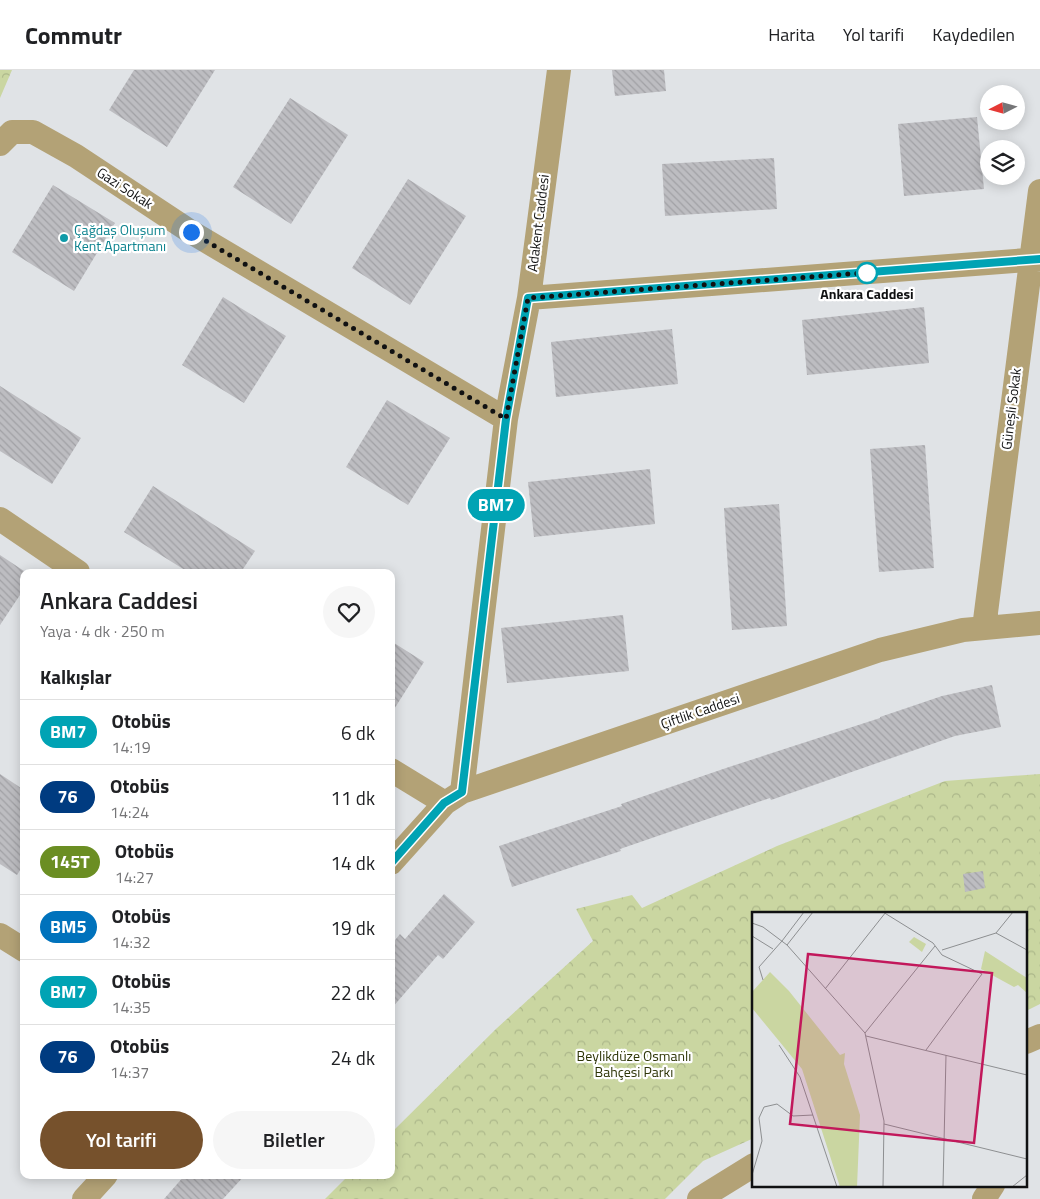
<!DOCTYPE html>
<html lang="tr">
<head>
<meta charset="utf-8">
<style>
	body { margin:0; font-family:"Titillium Web",sans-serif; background:#f6f6f6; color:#202124; height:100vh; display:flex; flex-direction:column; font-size:19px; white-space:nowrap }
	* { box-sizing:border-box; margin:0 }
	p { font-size:16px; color:#757577 }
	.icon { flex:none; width:28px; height:28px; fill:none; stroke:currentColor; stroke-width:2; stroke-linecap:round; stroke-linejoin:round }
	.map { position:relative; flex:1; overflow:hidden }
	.details { position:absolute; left:20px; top:499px; width:375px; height:610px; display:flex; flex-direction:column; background:#fff; border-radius:10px; box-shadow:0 2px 12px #0003 }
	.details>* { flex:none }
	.badge { padding:0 10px; border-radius:16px; font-size:18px; line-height:32px }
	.needle { width:32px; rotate:264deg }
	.tools { position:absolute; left:980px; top:15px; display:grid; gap:10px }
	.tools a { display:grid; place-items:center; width:45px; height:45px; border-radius:50%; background:#fff; box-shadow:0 2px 12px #0003; font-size:25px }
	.you { position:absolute; width:25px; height:25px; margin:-12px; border:4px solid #fff; border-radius:50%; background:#1a73e8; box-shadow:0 0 0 8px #1a73e833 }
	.map>.badge { position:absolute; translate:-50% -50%; box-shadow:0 0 0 2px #fff }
	h2 { padding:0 20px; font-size:19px; line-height:45px }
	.round { display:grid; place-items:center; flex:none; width:52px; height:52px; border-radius:26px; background:#f6f6f6 }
	.head { display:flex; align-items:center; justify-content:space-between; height:85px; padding:0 20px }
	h1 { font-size:24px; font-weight:600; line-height:38px }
	.button { display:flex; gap:10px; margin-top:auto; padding:10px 20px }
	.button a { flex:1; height:58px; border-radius:30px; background:#76512c; color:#fff; font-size:20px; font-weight:600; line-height:58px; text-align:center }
	.button a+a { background:#f6f6f6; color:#202124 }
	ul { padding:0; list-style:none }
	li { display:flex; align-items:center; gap:15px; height:65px; padding:0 20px; border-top:1px solid #e0e0e0 }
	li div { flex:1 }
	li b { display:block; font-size:19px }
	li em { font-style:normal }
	li .badge { min-width:55px; font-weight:700; text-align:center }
	header { display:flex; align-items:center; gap:30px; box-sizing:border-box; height:70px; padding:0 25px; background:#fff; border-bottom:1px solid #e0e0e0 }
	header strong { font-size:24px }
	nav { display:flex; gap:28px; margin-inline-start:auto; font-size:18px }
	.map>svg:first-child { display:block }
	.forest { fill:url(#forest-crowns) }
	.building { fill:url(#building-back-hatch) }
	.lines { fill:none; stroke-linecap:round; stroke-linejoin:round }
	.minor { stroke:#b3a276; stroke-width:24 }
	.line-casing { stroke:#fff; stroke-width:11 }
	.line { stroke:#00a3b4; stroke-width:8 }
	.walk { stroke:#101112; stroke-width:5; stroke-dasharray:0 9 }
	.culture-dot { fill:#0f9aa8; stroke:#fff; stroke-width:2 }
	.stop-dot { fill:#fff; stroke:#00a3b4; stroke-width:2.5 }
	.labels { text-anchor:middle; stroke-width:4.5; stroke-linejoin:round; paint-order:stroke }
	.street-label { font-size:14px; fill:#101112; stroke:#fff }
	.culture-label { font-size:14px; fill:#0d838f; stroke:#fff; text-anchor:start }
	.stop-label { font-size:14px; font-weight:bold; fill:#101112; stroke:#fff }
	.park-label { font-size:14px; fill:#2e3507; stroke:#fff }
	.inset-road { fill:none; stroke:#8d8f91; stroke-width:1 }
	.view { fill:#c2185b; fill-opacity:0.15; stroke:#c2185b; stroke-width:2.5 }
	.inset-edge { fill:none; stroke:#101112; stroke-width:2.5 }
</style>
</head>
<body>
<header>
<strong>Commutr</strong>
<nav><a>Harita</a><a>Yol tarifi</a><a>Kaydedilen</a></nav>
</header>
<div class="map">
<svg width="1040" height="1129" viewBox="0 0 1040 1129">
	<defs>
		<pattern id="forest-crowns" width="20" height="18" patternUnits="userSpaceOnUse" patternTransform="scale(1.25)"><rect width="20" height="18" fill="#cad6a1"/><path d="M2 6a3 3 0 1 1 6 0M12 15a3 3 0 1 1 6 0" fill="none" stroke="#acb78a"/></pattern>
		<pattern id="building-back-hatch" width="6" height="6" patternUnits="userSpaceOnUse" patternTransform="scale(1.25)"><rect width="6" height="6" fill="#bdbdc1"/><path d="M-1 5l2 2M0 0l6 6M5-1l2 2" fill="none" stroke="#a1a1a5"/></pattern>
	</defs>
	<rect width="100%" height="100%" fill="#e0e3e6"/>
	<!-- forest -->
	<path class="forest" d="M0,0H12L0,28Z
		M1040,704V934L1026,941V843H754V1068L703,1091L665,1129H325L349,1105H391V1063L497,958L593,871L576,839L632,825L642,838L777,776L945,711Z"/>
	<!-- building -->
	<path class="building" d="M134,0H215L167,77L109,40Z
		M612,0H664L666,21L615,26Z
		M290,28L348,65L291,154L233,117Z
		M977,47L984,119L904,126L898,54Z
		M774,88L777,139L665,146L662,94Z
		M408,109L466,146L410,235L352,198Z
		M53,115L115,153L74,221L12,182Z
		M223,227L286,266L244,333L182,295Z
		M924,237L929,293L807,305L802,250Z
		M672,259L678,314L556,327L551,272Z
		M0,316L81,368L52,414L0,381Z
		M387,330L450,368L408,435L346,397Z
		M925,375L934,498L879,502L870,379Z
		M650,399L655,454L534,467L528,412Z
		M153,416L255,481L241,502H188L124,462Z
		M779,434L787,556L732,560L724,438Z
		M0,485L24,501V519L0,555Z
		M623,545L629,601L507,613L501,558Z
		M391,571L424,592L391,644Z
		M992,615L1001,657L955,666L771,730L770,728L681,758L620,779L621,781L512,817L499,776L622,736L621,734L729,697L880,648V647L942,626Z
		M0,704L24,720V794L17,805L0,794Z
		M983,801L985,818L965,822L963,804Z
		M444,824L475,852L443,889L438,885L391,939V875L400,864L405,869Z
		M185,1105H245L223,1129H164Z"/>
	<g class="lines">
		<!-- minor -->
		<path class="minor" d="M0,74L12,62H33L76,86L191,162L506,349
			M529,228L1040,189
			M0,449L78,502
			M984,558L1040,121
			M391,700L445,733
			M462,722L506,349L529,228L559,0
			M391,793L445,733L462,722L880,580L963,560L1040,553
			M0,865L24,880
			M1026,972L1040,966
			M84,1129L106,1105
			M699,1129L754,1095
			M984,1129L993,1115"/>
	</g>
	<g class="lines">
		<!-- line casing -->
		<g class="line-casing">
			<path id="line" d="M391,793L444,733L462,722L506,349L528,228L1040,189"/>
		</g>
		<!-- line -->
		<use href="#line" class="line"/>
		<!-- walk -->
		<path class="walk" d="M191,162L506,349L528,228L876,202L867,203"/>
	</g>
	<!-- markers -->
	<circle class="culture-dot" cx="64" cy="168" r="5"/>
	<circle class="stop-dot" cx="867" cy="203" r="10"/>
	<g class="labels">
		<!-- street labels -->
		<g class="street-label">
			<text transform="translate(125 118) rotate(33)" y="5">Gazi Sokak</text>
			<text transform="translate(538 153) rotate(-83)" y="5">Adakent Caddesi</text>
			<text transform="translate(1011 339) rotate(-83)" y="5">Güneşli Sokak</text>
			<text transform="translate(700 641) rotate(-19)" y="5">Çiftlik Caddesi</text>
		</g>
		<!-- culture labels -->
		<g class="culture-label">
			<text x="74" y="165">Çağdaş Oluşum<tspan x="74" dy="16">Kent Apartmanı</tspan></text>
		</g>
		<!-- stop labels -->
		<g class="stop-label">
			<text x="867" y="229">Ankara Caddesi</text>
		</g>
		<!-- park labels -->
		<g class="park-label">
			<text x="634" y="991">Beylikdüze Osmanlı<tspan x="634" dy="16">Bahçesi Parkı</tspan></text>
		</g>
	</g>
	<!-- overview -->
	<g transform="translate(752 842)">
		<rect width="275" height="275" fill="#e0e3e6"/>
		<path d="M233,39L275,66V81L266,73L262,75L229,57ZM18,60L37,79L88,143L93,141L92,152L108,203L105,275H88L50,157L0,96V80Z" fill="#cad6a1"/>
		<path d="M162,25L174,32L170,40L157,30Z" fill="#cad6a1"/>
		<path class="inset-road" d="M131,0L181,31L190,43L230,62L174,138M0,11L11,15L35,33L113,121L132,209L131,275M244,21L261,0M0,24L21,37M30,29L52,0M35,33L61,0M190,38L244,21L275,38M11,68L7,55L30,29M73,77L134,0M113,121L183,34M114,124L275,163M27,133L48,165L85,275M132,212L275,247M0,263L10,229L7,206L12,195L25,192L41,204L61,203M191,275L194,143M260,275L275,263"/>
		<path class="view" d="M56,42L240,61L222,231L38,212Z"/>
		<rect width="275" height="275" class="inset-edge"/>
	</g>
</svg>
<div class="tools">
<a><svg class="needle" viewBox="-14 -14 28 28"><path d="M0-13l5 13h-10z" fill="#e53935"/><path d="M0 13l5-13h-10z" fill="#757577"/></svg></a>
<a><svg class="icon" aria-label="layers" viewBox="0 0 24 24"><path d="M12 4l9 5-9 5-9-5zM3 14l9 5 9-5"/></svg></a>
</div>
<div class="you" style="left:191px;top:162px"></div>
<b class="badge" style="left:496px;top:435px;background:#00a3b4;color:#fff">BM7</b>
<section class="details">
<div class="head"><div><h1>Ankara Caddesi</h1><p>Yaya · 4 dk · 250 m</p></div><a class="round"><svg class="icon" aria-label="heart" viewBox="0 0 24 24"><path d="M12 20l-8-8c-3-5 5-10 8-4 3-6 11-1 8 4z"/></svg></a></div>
<h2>Kalkışlar</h2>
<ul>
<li><span class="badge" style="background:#00a3b4;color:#fff">BM7</span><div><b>Otobüs</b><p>14:19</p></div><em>6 dk</em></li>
<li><span class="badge" style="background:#003b80;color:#fff">76</span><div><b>Otobüs</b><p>14:24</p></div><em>11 dk</em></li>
<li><span class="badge" style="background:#6b8e23;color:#fff">145T</span><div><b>Otobüs</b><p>14:27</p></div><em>14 dk</em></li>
<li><span class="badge" style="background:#0072bc;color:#fff">BM5</span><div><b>Otobüs</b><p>14:32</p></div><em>19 dk</em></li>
<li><span class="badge" style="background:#00a3b4;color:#fff">BM7</span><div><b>Otobüs</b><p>14:35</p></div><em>22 dk</em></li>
<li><span class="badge" style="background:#003b80;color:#fff">76</span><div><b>Otobüs</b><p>14:37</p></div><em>24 dk</em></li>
</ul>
<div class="button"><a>Yol tarifi</a><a>Biletler</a></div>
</section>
</div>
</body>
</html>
